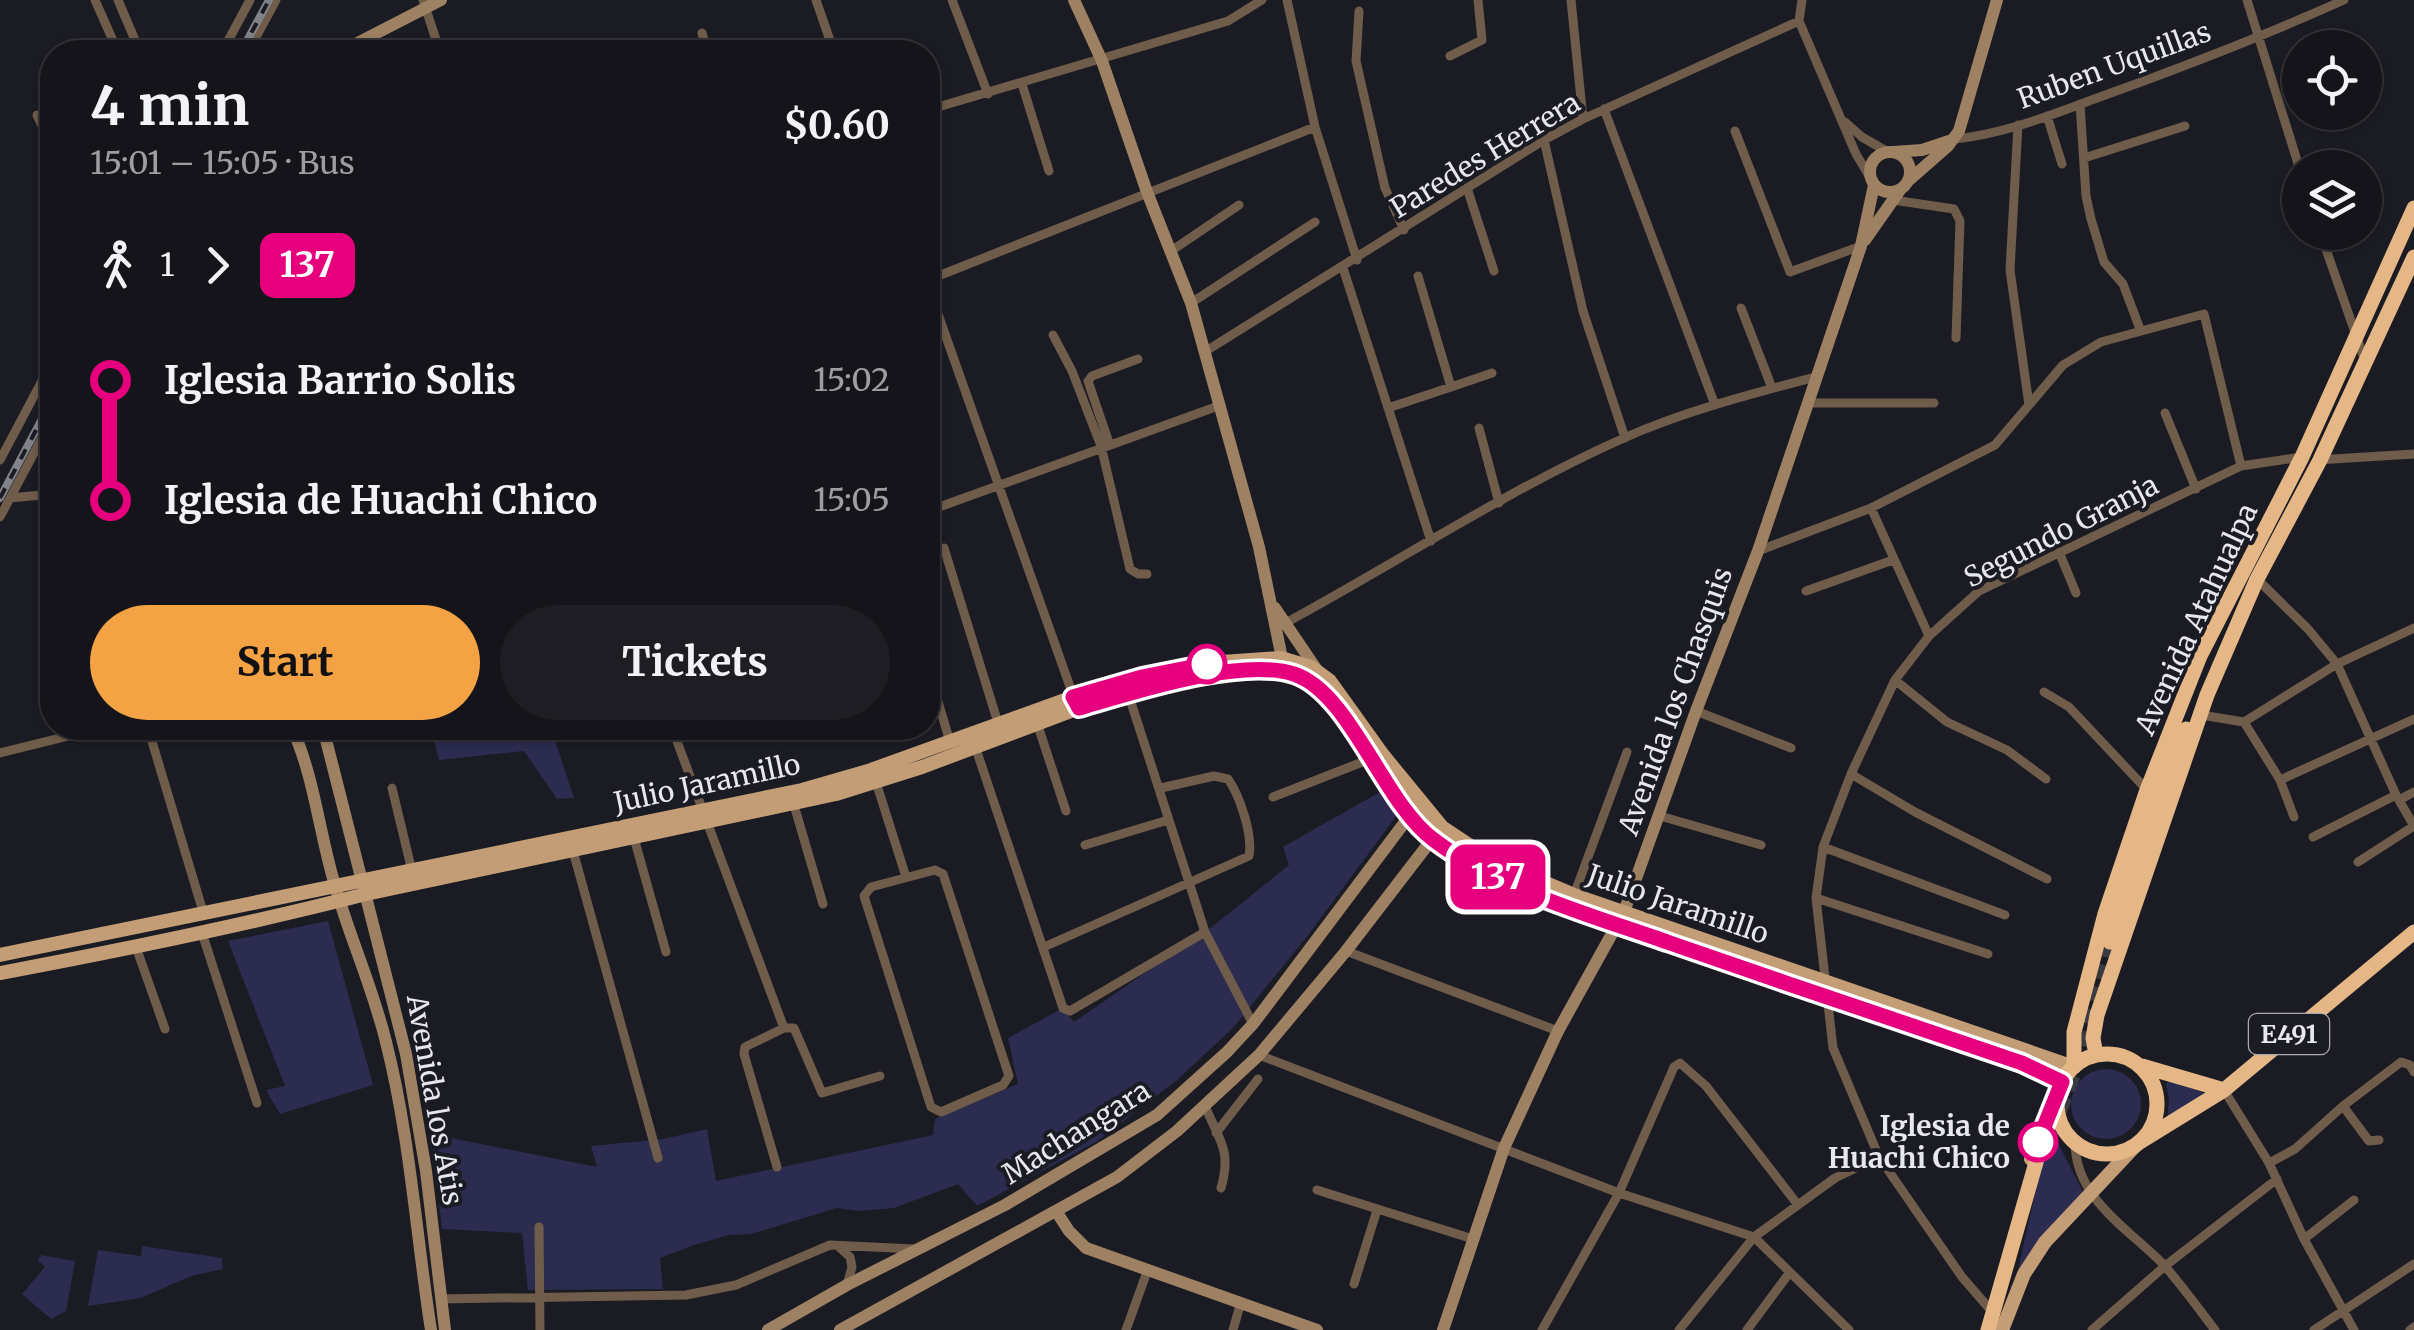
<!DOCTYPE html>
<html lang="en">
<head>
<meta charset="utf-8">
<style>
	body { margin:0; font-family:Merriweather,serif; background:#1d1d23; color:#f1f3f6; height:100vh; display:flex; flex-direction:column; font-size:38px; white-space:nowrap }
	* { box-sizing:border-box; margin:0 }
	p { font-size:32px; color:#9d9ea2 }
	.icon { flex:none; width:55px; height:55px; fill:none; stroke:currentColor; stroke-width:2; stroke-linecap:round; stroke-linejoin:round }
	.map { position:relative; flex:1; overflow:hidden }
	.drawer { position:absolute; left:40px; top:40px; width:900px; height:700px; display:flex; flex-direction:column; background:#14141a; border-radius:40px; box-shadow:0 2px 8px #0004,0 0 0 2px #333339 }
	.drawer>* { flex:none }
	.badge { padding:0 20px; border-radius:15px; font-size:35px; line-height:65px }
	.buttons { position:absolute; left:2282px; top:30px; display:grid; gap:20px }
	.buttons a { display:grid; place-items:center; width:100px; height:100px; border-radius:50%; background:#14141a; box-shadow:0 2px 8px #0004,0 0 0 2px #333339; font-size:50px }
	.map>.badge { position:absolute; translate:-50% -50%; box-shadow:0 0 0 5px #fff }
	.legs { display:flex; align-items:center; gap:15px; height:110px; padding:0 50px; font-size:32px }
	.legs p { margin-inline-start:auto }
	.headline { display:flex; align-items:center; justify-content:space-between; height:170px; padding:0 50px }
	h1 { font-size:55px; font-weight:700; line-height:75px }
	.primary-button { display:flex; gap:20px; margin-top:auto; padding:20px 50px }
	.primary-button a { flex:1; height:115px; border-radius:60px; background:#f4a344; color:#111; font-size:40px; font-weight:700; line-height:115px; text-align:center }
	.primary-button a+a { background:#1d1d23; color:#f1f3f6 }
	ul { padding:0 50px; list-style:none }
	li { display:flex; align-items:center; gap:35px; height:120px; font-size:38px }
	li i { display:grid; place-items:center; width:15px; height:100%; margin:0 12px; background:currentColor }
	li i::after { content:''; width:25px; height:25px; margin:-12px; border:8px solid; border-radius:50%; background:#14141a }
	li p { margin-inline-start:auto }
	li:first-child i { background:linear-gradient(#0000 50%,currentColor 0) }
	li:last-child i { background:linear-gradient(currentColor 50%,#0000 0) }
	.map>svg:first-child { display:block }
	.green { fill:#2b2c50 }
	.lines { fill:none; stroke-linecap:round; stroke-linejoin:round }
	.highway-tunnel { stroke:#3a3a41; stroke-width:15; stroke-dasharray:15 8; stroke-linecap:butt }
	.street { stroke:#6f5c4a; stroke-width:9 }
	.secondary { stroke:#9e8162; stroke-width:12 }
	.primary { stroke:#c39d75; stroke-width:14 }
	.highway { stroke:#e5b686; stroke-width:15 }
	.rail-casing { stroke:#828289; stroke-width:8 }
	.rail { stroke:#1b1b23; stroke-width:4; stroke-dasharray:11; stroke-linecap:butt }
	.line-1-casing { stroke:#fff; stroke-width:22 }
	.line-1 { stroke:#e6007e; stroke-width:15 }
	.stop-1-dot { fill:#fff; stroke:#e6007e; stroke-width:5 }
	.labels { text-anchor:middle; stroke-width:8; stroke-linejoin:round; paint-order:stroke }
	.shield { fill:#1b1b23; stroke:#aaaab0; stroke-width:2.5 }
	.shield-label { font-size:25px; font-weight:bold; fill:#e7e8ed }
	.street-label { font-size:28px; fill:#e7e8ed; stroke:#1b1b23 }
	.stop-label { font-size:28px; font-weight:bold; fill:#e7e8ed; stroke:#1b1b23; text-anchor:end }
</style>
</head>
<body>
<div class="map">
<svg width="2414" height="1330" viewBox="0 0 2414 1330">
	<rect width="100%" height="100%" fill="#1b1b23"/>
	<!-- green -->
	<path class="green" d="M431,728H551L574,798L557,799L524,751L439,760Z
		M1380,792L1397,815L1309,934L1233,1028L1177,1080L1096,1142L977,1206L958,1184L894,1208L859,1211L837,1208L751,1234L729,1235L694,1245L660,1258L663,1289L528,1290L522,1233L442,1229L431,1134L597,1167L591,1146L663,1139L707,1129L716,1181L933,1135L935,1119L1018,1084L1008,1038L1063,1008L1074,1022L1213,926L1289,865L1283,847Z
		M328,921L373,1085L280,1114L266,1090L285,1086L228,941Z
		M2071 1104a35 35 0 1 1 70 0a35 35 0 1 1-70 0Z
		M2169,1081L2202,1092L2205,1096L2167,1123L2169,1100L2166,1084Z
		M2050,1127L2083,1192L2018,1270Z
		M142,1246L222,1258L223,1269L191,1276L141,1298L88,1306L98,1250L141,1256Z
		M41,1255L75,1261L66,1311L51,1319L22,1294L45,1267L38,1260Z"/>
	<g class="lines">
		<!-- highway-tunnel -->
		<path class="highway-tunnel" d="M2043,1154L2076,1068L2110,942"/>
		<!-- street -->
		<path class="street" d="M95,0L118,52
			M118,0L140,52
			M423,0L440,52
			M816,0L834,52
			M952,0L988,94
			M1287,0L1315,127L1357,260
			M1571,0L1583,119
			M1802,0L1799,21L1856,154L1871,179
			M2247,0L2300,170
			M1359,11L1356,61L1385,188L1404,230
			M702,33L707,52
			M222,52L250,0
			M248,52L276,0
			M1450,56L1482,40L1478,0
			M1022,84L1049,171
			M2080,104L2086,196L2091,219L2104,262L2123,284L2140,329
			M1604,109L1715,405
			M928,110L1228,21L1262,0
			M37,115L52,146
			M2047,116L2062,164
			M1845,122L1862,137L1888,152
			M2018,125L2010,270L2029,405
			M1735,131L1790,272L1861,246
			M1954,139C2007,134 2058,112 2108,94C2188,65 2266,35 2344,0
			M1544,140L1583,311L1625,438
			M2084,158L2185,126
			M1467,188L1494,271
			M1893,200L1954,209L1960,221L1956,338
			M2320,232L2365,361
			M1171,251L1239,205
			M1343,268L1431,541
			M928,280L1315,127
			M928,286L1074,698
			M1191,303L1315,222
			M1741,308L1772,388
			M1053,335L1072,371L1101,446L1130,569L1138,574H1147
			M1206,351L1544,140L1583,119L1799,21
			M1451,387L1492,373
			M1807,403H1934
			M1388,408L1451,387L1418,276
			M2165,413L2196,489
			M1479,428L1499,503
			M1109,443L1088,381L1092,376L1138,359
			M0,460L52,362
			M2317,460L2414,454
			M10,498L52,494
			M1871,508L1929,636
			M928,511L1221,405
			M0,517L52,419
			M944,548L998,723
			M1758,551L1871,508L1995,445L2063,365L2101,342L2204,314L2241,466
			M2059,552L2076,593
			M2257,579L2308,629L2337,664L2396,795L2414,826
			M1806,591L1893,560
			M1280,626C1395,564 1505,491 1624,438C1685,411 1751,394 1815,377
			M928,668L950,742
			M1895,680L1947,722L2007,750L2046,779
			M2044,692L2069,707L2147,790
			M1128,693L1205,932L1253,1024
			M1696,711L1791,748
			M2201,715L2244,722L2280,780L2294,817
			M2244,722L2337,664L2414,628
			M1037,723L1066,811
			M148,728L204,915
			M672,728L784,1028L745,1047L744,1054L777,1167
			M326,733L352,728
			M975,746L1063,1008L1070,1011L1205,932
			M0,753L101,728
			M1851,774L1915,812L2047,879
			M2280,780L2414,719
			M876,782L906,877
			M392,788L412,871
			M1273,797L1370,759
			M2399,800L2414,792
			M794,805L823,904
			M1660,816L1761,845
			M2313,837L2396,795
			M634,838L666,952
			M1085,845L1168,820
			M1823,847L2005,915
			M573,851L658,1158
			M2358,862L2414,826
			M935,870L943,874L1009,1076L1003,1085L941,1112L931,1107L864,896L871,887Z
			M1574,895L1627,752
			M1816,898L1988,954
			M202,933L257,1103
			M136,947L165,1029
			M1044,947L1249,856C1253,835 1240,796 1228,779L1214,776L1161,788
			M1346,951L1558,1031
			M784,1028H794L822,1093L880,1076
			M1259,1055L1619,1193L1754,1237L1849,1330
			M2224,1090L2269,1163L2304,1239L2354,1330
			M1205,1106C1219,1140 1232,1150 1221,1188
			M2343,1106L2369,1141L2379,1140
			M1216,1133L1258,1079
			M2075,1142C2075,1198 2126,1227 2162,1263C2181,1284 2198,1308 2215,1330
			M2269,1163L2295,1149L2343,1106L2401,1062L2410,1065L2414,1072
			M1317,1190L1473,1239
			M539,1227L540,1330
			M2304,1239L2354,1200
			M838,1246L850,1257L852,1267L847,1285
			M1354,1284L1377,1210
			M441,1299L686,1295L736,1285L830,1245L914,1249
			M1988,1307L1962,1277L1879,1157L1833,1048L1816,898L1823,847L1851,774L1895,680L1929,636L1979,591L2241,466L2302,457
			M1126,1330L1148,1269
			M1233,1330L1241,1302
			M1542,1330L1619,1193L1674,1067L1680,1063L1706,1086L1798,1205
			M1679,1330L1754,1237L1835,1178L1879,1157
			M1747,1330L1790,1272
			M2092,1330L2165,1266L2277,1179
			M2314,1330L2414,1264
			M2410,1330L2414,1327"/>
		<!-- secondary -->
		<path class="secondary" d="M1074,0L1102,61L1147,192L1191,303L1259,547L1283,663
			M340,52L441,0
			M1870 172a20 20 0 1 1 40 0a20 20 0 1 1-40 0Z
			M1893,152L1922,150L1952,140
			M1908,181L1948,146L1959,131L1997,0
			M1865,240L1900,190
			M1275,608L1317,670L1316,675
			M292,728C314,776 319,831 334,882C349,936 373,988 386,1042C410,1136 416,1234 431,1330
			M323,728L406,1054L426,1171L445,1330
			M1056,1211L1069,1231L1086,1248L1317,1330
			M768,1330L847,1285L1005,1205L1157,1115L1227,1052L1253,1024L1420,802
			M840,1330L1117,1177L1177,1131L1259,1055L1346,951L1436,834
			M1443,1330L1504,1148L1558,1031L1624,912L1696,711L1758,551L1861,246L1874,185"/>
		<!-- primary -->
		<path class="primary" d="M0,955L802,790L868,771L1073,697L1142,677L1207,663L1281,658L1311,667L1330,681L1383,755L1442,827L1490,859L1574,895L2074,1067
			M0,973C123,950 245,925 366,894L836,794L922,767L1079,708L1191,679L1250,668L1272,669L1306,679L1323,692L1407,815L1432,839L1493,875L1619,925L2022,1063L2062,1082
			M2031,1159L2058,1094
			M2002,1330L2024,1274L2045,1242L2138,1143"/>
		<!-- highway -->
		<path class="highway" d="M2110,942L2144,836L2186,729
			M2057 1104a50 50 0 1 1 100 0a50 50 0 1 1-100 0Z
			M2096,1055L2093,1038L2097,1015L2207,695L2257,579L2320,460L2414,257
			M2142,1066L2224,1090
			M2074,1067V1032L2105,914L2147,790L2200,656L2302,457L2414,208
			M2138,1143L2224,1090L2414,932
			M1988,1330L2039,1152"/>
		<!-- rail casing -->
		<g class="rail-casing">
			<path id="rail" d="M241,52L269,0
				M0,498L52,400"/>
		</g>
		<!-- rail -->
		<use href="#rail" class="rail"/>
	</g>
	<g class="lines">
		<!-- line-1 casing -->
		<g class="line-1-casing">
			<path id="line-1" d="M1207,664L1142,677L1073,697L1079,708C1134,692 1240,657 1294,674C1351,693 1383,803 1434,840C1501,891 1591,915 1670,943C1787,984 1905,1023 2022,1063L2062,1082L2038,1142"/>
		</g>
		<!-- line-1 -->
		<use href="#line-1" class="line-1"/>
	</g>
	<!-- markers -->
	<g class="stop-1-dot">
		<circle cx="1207" cy="664" r="18"/>
		<circle cx="2038" cy="1142" r="18"/>
	</g>
	<g class="labels">
		<!-- shield labels -->
		<rect class="shield" x="2249" y="1014" width="80" height="40" rx="8"/>
		<g class="shield-label">
			<text x="2289" y="1043">E491</text>
		</g>
		<!-- street labels -->
		<g class="street-label">
			<text transform="translate(2114 65) rotate(-20)" y="10">Ruben Uquillas</text>
			<text transform="translate(1485 155) rotate(-31)" y="10">Paredes Herrera</text>
			<text transform="translate(2061 531) rotate(-27)" y="10">Segundo Granja</text>
			<text transform="translate(2196 619) rotate(-65)" y="10">Avenida Atahualpa</text>
			<text transform="translate(1675 701) rotate(-70)" y="10">Avenida los Chasquis</text>
			<text transform="translate(707 783) rotate(-12)" y="10">Julio Jaramillo</text>
			<text transform="translate(1678 904) rotate(19)" y="10">Julio Jaramillo</text>
			<text transform="translate(435 1100) rotate(80)" y="10">Avenida los Atis</text>
			<text transform="translate(1076 1132) rotate(-32)" y="10">Machangara</text>
		</g>
		<!-- stop labels -->
		<g class="stop-label">
			<text x="2010" y="1136">Iglesia de<tspan x="2010" dy="32">Huachi Chico</tspan></text>
		</g>
	</g>
</svg>
<div class="buttons">
<a><svg class="icon" aria-label="locate" viewBox="0 0 24 24"><circle cx="12" cy="12" r="6"/><path d="M12 2v4M12 18v4M2 12h4M18 12h4"/></svg></a>
<a><svg class="icon" aria-label="layers" viewBox="0 0 24 24"><path d="M12 4l9 5-9 5-9-5zM3 14l9 5 9-5"/></svg></a>
</div>
<b class="badge" style="left:1498px;top:877px;background:#e6007e;color:#fff">137</b>
<section class="drawer">
<div class="headline"><div><h1>4 min</h1><p>15:01 – 15:05 · Bus</p></div><b>$0.60</b></div>
<div class="legs"><svg class="icon" aria-label="walk" viewBox="0 0 24 24"><circle cx="13" cy="4" r="2"/><path d="M13 8l-2 6 4 7M11 14l-3 7M7 12l3-4h3l4 4"/></svg>1<svg class="icon" aria-label="forward" viewBox="0 0 24 24"><path d="M9 5l7 7-7 7"/></svg><b class="badge" style="background:#e6007e;color:#fff">137</b></div>
<ul>
<li><i style="color:#e6007e"></i><b>Iglesia Barrio Solis</b><p>15:02</p></li>
<li><i style="color:#e6007e"></i><b>Iglesia de Huachi Chico</b><p>15:05</p></li>
</ul>
<div class="primary-button"><a>Start</a><a>Tickets</a></div>
</section>
</div>
</body>
</html>
